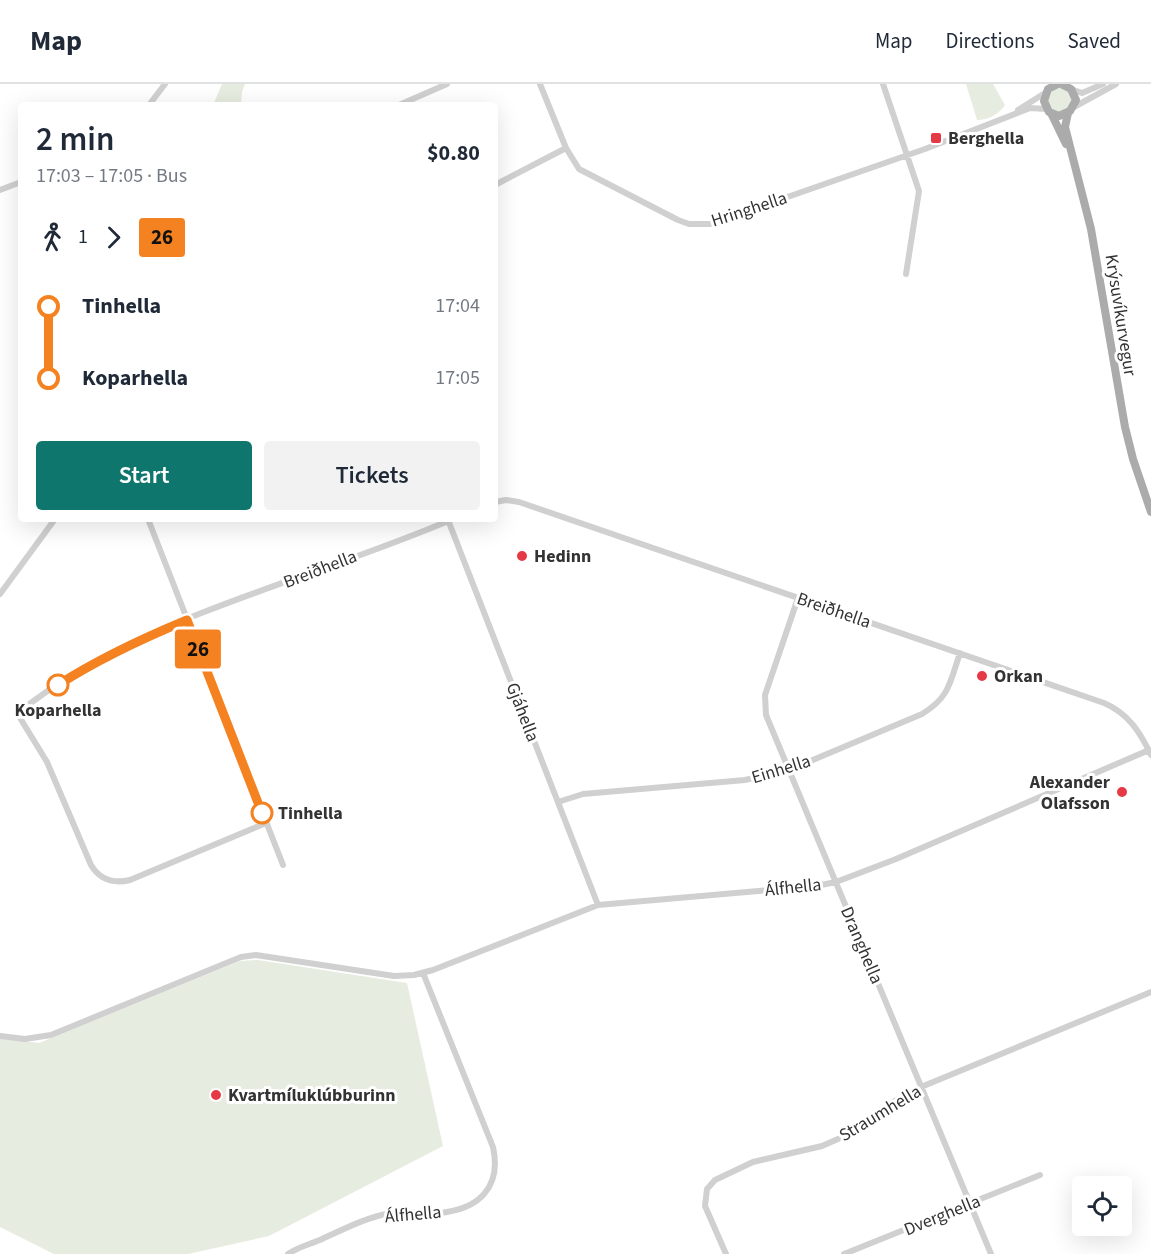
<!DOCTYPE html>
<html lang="en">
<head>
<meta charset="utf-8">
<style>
	body { margin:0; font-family:"Source Sans 3",sans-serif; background:#f2f2f3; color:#1f2937; height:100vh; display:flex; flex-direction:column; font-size:22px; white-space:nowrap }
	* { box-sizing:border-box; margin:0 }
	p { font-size:20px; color:#747a83 }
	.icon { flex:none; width:33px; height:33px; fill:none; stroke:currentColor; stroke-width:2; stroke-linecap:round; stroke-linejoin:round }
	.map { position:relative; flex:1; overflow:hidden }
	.side { position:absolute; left:18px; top:18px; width:480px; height:420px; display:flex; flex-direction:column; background:#fff; border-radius:6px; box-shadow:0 6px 24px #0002 }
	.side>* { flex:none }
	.badge { padding:0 12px; border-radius:4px; font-size:21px; line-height:39px }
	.tools { position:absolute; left:1072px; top:1092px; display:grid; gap:12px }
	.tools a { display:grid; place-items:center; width:60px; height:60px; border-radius:6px; background:#fff; box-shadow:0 6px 24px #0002; font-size:30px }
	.map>.badge { position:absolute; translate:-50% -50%; box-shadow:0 0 0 3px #fff }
	.legs { display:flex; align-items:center; gap:9px; height:66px; padding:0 18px; font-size:20px }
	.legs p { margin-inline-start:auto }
	.head { display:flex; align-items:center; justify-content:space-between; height:102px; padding:0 18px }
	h1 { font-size:33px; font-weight:600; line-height:45px }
	.button { display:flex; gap:12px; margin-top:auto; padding:12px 18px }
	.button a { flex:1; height:69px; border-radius:6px; background:#0f766e; color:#fff; font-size:24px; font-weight:600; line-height:69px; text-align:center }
	.button a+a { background:#f2f2f3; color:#1f2937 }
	ul { padding:0 18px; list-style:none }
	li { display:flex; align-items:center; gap:21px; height:72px; font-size:22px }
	li i { display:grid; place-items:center; width:9px; height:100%; margin:0 8px; background:currentColor }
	li i::after { content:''; width:15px; height:15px; margin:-8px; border:4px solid; border-radius:50%; background:#fff }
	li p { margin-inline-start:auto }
	li:first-child i { background:linear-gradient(#0000 50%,currentColor 0) }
	li:last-child i { background:linear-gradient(currentColor 50%,#0000 0) }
	header { display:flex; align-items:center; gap:36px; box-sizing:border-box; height:84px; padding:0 30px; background:#fff; border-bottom:2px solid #e0e1e3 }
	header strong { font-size:28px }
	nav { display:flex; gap:33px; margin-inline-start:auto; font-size:21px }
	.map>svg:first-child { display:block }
	.green { fill:#e6ecdf }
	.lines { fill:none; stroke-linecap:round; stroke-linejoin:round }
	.minor { stroke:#d0d0d0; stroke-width:6 }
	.major { stroke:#ababab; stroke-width:8 }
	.line-1-casing { stroke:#fff; stroke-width:14 }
	.line-1 { stroke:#f58220; stroke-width:9 }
	.poi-dot { fill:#e63946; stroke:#fff; stroke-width:2 }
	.stop-1-dot { fill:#fff; stroke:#f58220; stroke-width:3 }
	.labels { text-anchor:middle; stroke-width:6; stroke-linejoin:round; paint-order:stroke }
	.poi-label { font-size:18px; font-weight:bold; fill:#333; stroke:#fff; text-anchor:start }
	.street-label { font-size:18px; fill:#333; stroke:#fff }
	.stop-label { font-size:18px; font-weight:bold; fill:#333; stroke:#fff }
</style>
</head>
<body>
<header>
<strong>Map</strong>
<nav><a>Map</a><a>Directions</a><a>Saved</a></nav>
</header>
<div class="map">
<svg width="1151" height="1170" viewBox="0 0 1151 1170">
	<rect width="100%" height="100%" fill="#fff"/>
	<!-- green -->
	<path class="green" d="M222,0H245L242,8L241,21H213Z
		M966,0H993L1005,21C999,30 988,36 977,36Z
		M1048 16a12 12 0 1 1 24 0a12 12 0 1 1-24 0Z
		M258,876L407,899L443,1062L269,1152L188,1170H54L0,1143V954L39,959L240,877Z"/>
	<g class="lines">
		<!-- minor -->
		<path class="minor" d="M540,0L566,64L579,85L678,136L689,140H710L925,65L1030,24L1046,25
			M883,0L919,107L906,190
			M1071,5L1082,9L1103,0
			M149,21L165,0
			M399,21L447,0
			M1074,23L1116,0
			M1018,26L1045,9
			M495,101L566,64
			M0,106L21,98
			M495,418L506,416L519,418L1104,619C1128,629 1140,648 1151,671
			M148,435L283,781
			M448,436L598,821
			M0,510L55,435
			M798,514L765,611L766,631L991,1170
			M558,718L583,710L745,696L789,686L922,630C950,613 950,598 960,569
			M266,739L130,796C113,800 100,796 91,781L47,678L17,629C43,610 69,591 97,576C210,517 336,485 453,435
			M0,952L25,955L51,951L241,873L256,871L394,892L414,891L433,886L598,821L816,802L836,798L896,775L1149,666
			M288,1170C298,1163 311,1160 322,1155C344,1145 367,1133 391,1129C407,1126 422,1130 438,1129C478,1126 502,1104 493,1063L423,889
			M726,1170L705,1122L707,1105L715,1096L753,1078L822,1062L856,1047L866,1041L893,1018L921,1003L1151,908
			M844,1170L1040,1091"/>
		<!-- major -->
		<path class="major" d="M1058,0L1048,5L1044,17L1049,28L1059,32L1070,27L1076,16L1071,5L1061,0
			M1051,29L1066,60
			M1068,29L1065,43L1091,145L1125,343L1133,375L1151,428"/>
	</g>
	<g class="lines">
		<!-- line-1 casing -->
		<g class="line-1-casing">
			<path id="line-1" d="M58,601C100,574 141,555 187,536L262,729"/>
		</g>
		<!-- line-1 -->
		<use href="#line-1" class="line-1"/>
	</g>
	<!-- markers -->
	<g class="poi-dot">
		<rect x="930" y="48" width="12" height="12" rx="3"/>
		<circle cx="522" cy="472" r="6"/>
		<circle cx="982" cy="592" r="6"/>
		<circle cx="1122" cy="708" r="6"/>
		<circle cx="216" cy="1011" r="6"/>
	</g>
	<g class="stop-1-dot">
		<circle cx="58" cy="601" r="10"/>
		<circle cx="262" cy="729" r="10"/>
	</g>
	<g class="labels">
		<!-- poi labels -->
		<g class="poi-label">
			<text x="948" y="60">Berghella</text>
			<text x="534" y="478">Hedinn</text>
			<text x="994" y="598">Orkan</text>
			<text x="1110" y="704" text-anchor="end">Alexander<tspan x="1110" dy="21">Olafsson</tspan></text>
			<text x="228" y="1017">Kvartmíluklúbburinn</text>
		</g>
		<!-- street labels -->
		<g class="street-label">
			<text transform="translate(749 125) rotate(-18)" y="6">Hringhella</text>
			<text transform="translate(1121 231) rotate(81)" y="6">Krýsuvíkurvegur</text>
			<text transform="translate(320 485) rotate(-21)" y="6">Breiðhella</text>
			<text transform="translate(834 526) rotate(19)" y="6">Breiðhella</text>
			<text transform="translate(523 628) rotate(69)" y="6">Gjáhella</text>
			<text transform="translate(781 685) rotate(-17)" y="6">Einhella</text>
			<text transform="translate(793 803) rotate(-6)" y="6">Álfhella</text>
			<text transform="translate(862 861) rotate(67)" y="6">Dranghella</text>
			<text transform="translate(880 1029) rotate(-31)" y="6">Straumhella</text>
			<text transform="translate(413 1130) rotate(-5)" y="6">Álfhella</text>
			<text transform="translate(942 1131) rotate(-22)" y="6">Dverghella</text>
		</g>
		<!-- stop labels -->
		<g class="stop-label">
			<text x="58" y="632">Koparhella</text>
			<text x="278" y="735" text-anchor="start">Tinhella</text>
		</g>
	</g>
</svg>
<div class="tools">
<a><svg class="icon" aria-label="locate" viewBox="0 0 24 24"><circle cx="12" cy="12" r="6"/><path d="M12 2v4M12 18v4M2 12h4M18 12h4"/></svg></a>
</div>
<b class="badge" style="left:198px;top:565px;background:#f58220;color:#111">26</b>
<section class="side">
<div class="head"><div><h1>2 min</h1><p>17:03 – 17:05 · Bus</p></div><b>$0.80</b></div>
<div class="legs"><svg class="icon" aria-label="walk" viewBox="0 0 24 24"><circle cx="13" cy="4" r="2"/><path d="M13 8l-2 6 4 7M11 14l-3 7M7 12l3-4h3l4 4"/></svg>1<svg class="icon" aria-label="forward" viewBox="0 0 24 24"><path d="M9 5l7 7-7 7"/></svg><b class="badge" style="background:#f58220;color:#111">26</b></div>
<ul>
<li><i style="color:#f58220"></i><b>Tinhella</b><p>17:04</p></li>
<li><i style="color:#f58220"></i><b>Koparhella</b><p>17:05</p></li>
</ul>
<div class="button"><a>Start</a><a>Tickets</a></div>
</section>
</div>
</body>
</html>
